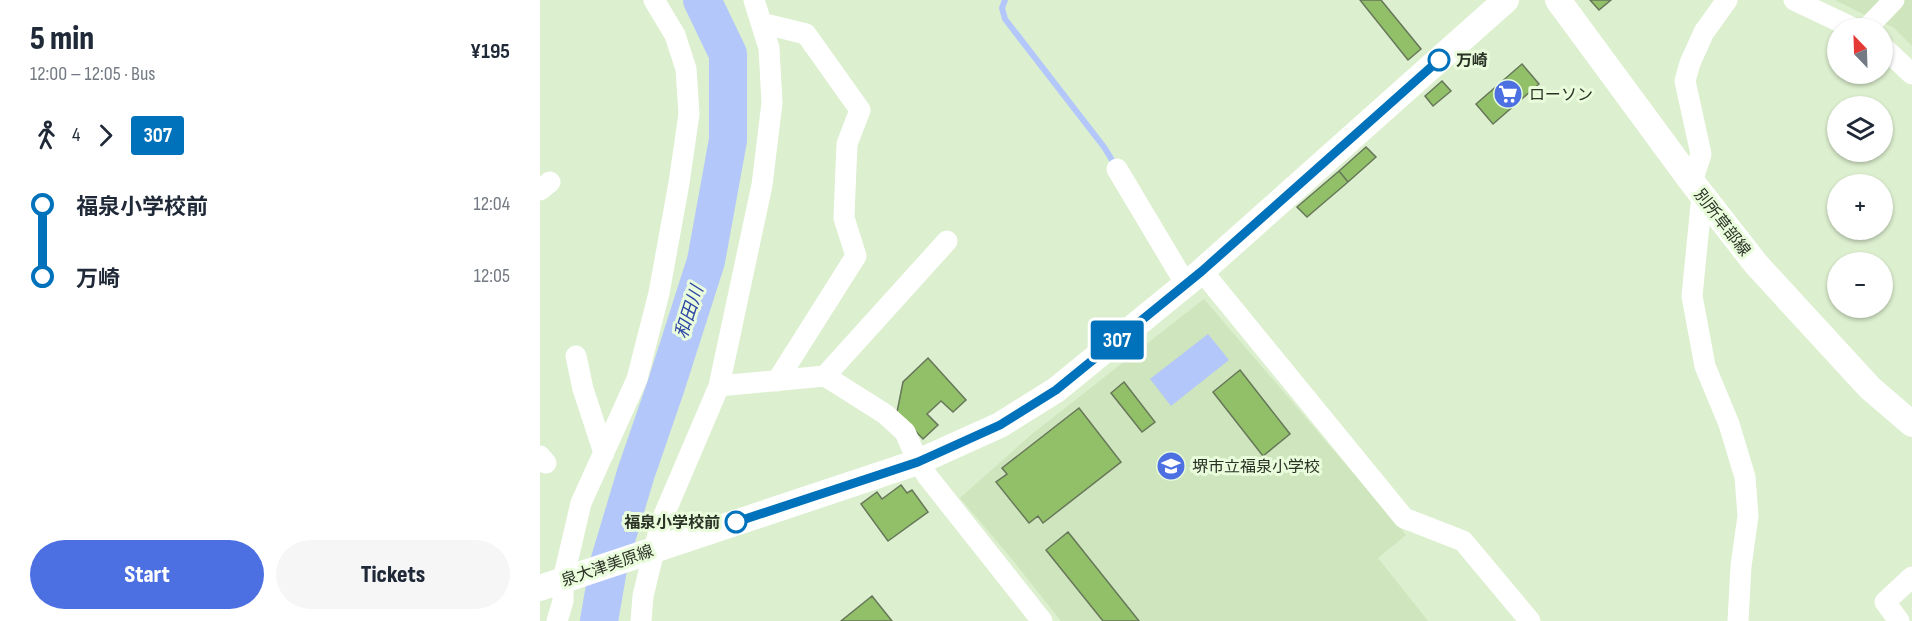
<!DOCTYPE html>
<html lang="en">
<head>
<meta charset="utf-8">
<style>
	body { margin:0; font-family:"Sofia Sans Condensed","Noto Sans JP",sans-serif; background:#f6f6f7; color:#1f2937; height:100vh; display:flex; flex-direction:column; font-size:22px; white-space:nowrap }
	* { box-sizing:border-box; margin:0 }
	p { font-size:20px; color:#747a83 }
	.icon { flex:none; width:33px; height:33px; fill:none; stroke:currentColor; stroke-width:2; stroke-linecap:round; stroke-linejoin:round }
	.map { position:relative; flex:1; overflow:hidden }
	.panel { display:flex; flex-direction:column; background:#fff; width:540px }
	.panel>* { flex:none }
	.badge { padding:0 12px; border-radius:4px; font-size:21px; line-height:39px }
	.needle { width:39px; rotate:337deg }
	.controls { position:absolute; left:1287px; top:18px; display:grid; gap:12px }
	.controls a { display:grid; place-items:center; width:66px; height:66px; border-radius:50%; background:#fff; box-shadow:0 2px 4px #0004; font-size:30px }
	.map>.badge { position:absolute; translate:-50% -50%; box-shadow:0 0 0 3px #fff }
	.legs { display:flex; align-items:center; gap:9px; height:66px; padding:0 30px; font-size:20px }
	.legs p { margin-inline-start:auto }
	.overview { display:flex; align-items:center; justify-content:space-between; height:102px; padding:0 30px }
	h1 { font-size:33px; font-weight:800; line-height:45px }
	.primary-button { display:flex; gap:12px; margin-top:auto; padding:12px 30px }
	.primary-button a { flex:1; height:69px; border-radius:36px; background:#4c6fe2; color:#fff; font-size:24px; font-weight:800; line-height:69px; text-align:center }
	.primary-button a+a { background:#f6f6f7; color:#1f2937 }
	ul { padding:0 30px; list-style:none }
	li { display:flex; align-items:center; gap:21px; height:72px; font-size:22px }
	li i { display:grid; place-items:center; width:9px; height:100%; margin:0 8px; background:currentColor }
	li i::after { content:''; width:15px; height:15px; margin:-8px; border:4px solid; border-radius:50%; background:#fff }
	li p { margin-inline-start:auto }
	li:first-child i { background:linear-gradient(#0000 50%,currentColor 0) }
	li:last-child i { background:linear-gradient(currentColor 50%,#0000 0) }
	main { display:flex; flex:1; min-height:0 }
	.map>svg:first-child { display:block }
	.built { fill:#cee5bd }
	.water { fill:#b3c7fb }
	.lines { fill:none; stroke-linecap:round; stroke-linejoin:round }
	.stream { stroke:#b3c7fb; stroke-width:6 }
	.river { stroke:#b3c7fb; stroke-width:38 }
	.building { fill:#91c068; stroke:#67775a; stroke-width:1.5 }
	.minor { stroke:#fff; stroke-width:21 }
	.major { stroke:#fff; stroke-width:26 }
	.line-1-casing { stroke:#fff; stroke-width:14 }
	.line-1 { stroke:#0072bc; stroke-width:9 }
	.stop-1-dot { fill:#fff; stroke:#0072bc; stroke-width:3 }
	.labels { text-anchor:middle; stroke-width:6; stroke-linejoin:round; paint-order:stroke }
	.stop-label { font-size:16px; font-weight:bold; fill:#2b3226; stroke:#e9fcdb; text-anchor:start }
	.poi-label { font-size:16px; fill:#2b3226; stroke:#e9fcdb; text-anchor:start }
	.street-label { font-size:16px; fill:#2b3226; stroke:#e9fcdb }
	.water-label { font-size:18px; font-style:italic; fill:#2c45a5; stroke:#e9fcdb }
</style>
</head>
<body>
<main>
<section class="panel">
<div class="overview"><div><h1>5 min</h1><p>12:00 – 12:05 · Bus</p></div><b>¥195</b></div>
<div class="legs"><svg class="icon" aria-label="walk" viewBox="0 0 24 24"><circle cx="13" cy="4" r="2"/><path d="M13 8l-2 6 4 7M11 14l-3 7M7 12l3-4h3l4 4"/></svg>4<svg class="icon" aria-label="forward" viewBox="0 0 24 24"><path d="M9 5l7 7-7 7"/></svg><b class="badge" style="background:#0072bc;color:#fff">307</b></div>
<ul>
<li><i style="color:#0072bc"></i><b>福泉小学校前</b><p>12:04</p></li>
<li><i style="color:#0072bc"></i><b>万崎</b><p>12:05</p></li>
</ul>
<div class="primary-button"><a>Start</a><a>Tickets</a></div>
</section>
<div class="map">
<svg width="1372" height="621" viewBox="0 0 1372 621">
	<rect width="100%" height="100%" fill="#dcefce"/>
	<!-- built -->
	<path class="built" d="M1295,0H1372V46L1353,27L1335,20Z
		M664,299L866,535L838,558L888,621H521L471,558L420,498L492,434Z"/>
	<!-- water -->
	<path class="water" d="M668,334L689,360L631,406L610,379Z"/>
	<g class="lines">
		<!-- stream -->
		<path class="stream" d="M465,0L462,8L465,19L564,147L572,160"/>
		<!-- river -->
		<path class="river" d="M59,621L69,563L96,473L126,386L166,261L188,140V54L162,0"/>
	</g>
	<!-- building -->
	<path class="building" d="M820,0H841L881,49L868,60Z
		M1050,0H1071L1059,10Z
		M982,64L999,84L953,124L936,104Z
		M902,81L911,91L893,106L885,96Z
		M826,147L836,157L808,182L799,171Z
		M799,171L808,182L767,217L757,207Z
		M388,358L426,400L413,412L401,401L387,414L398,425L383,439L357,412L363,382Z
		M700,370L750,434L723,456L673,392Z
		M584,382L615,422L602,432L571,393Z
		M539,408L581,462L503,523L498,516L489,523L456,482L467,474L462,468Z
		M361,485L367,493L372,490L388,512L348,541L321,504L337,492L342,499Z
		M528,532L599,621H563L506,550Z
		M332,596L352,621H301Z"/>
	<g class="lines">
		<!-- minor -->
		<path class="minor" d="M1254,0L1313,28
			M221,23L266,34L320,110L307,144L305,191L304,218L316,256L237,381
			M1327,28L1354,0
			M1342,46L1372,74
			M577,169L645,283
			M1152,182L1161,154L1145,81L1150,63L1164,32L1187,0
			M0,190L10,182
			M1162,195L1152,296L1165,366L1189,424L1205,477L1208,516L1201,566L1198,621
			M662,271L864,518L923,541L990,621
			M36,356L43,389L64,453
			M285,376L407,241
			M179,386L285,376L345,414L365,432L378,462L388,477L502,621
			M0,456L6,463
			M17,621L23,601V580L41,503L97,379L119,293L139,183L149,114L146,69L135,35L114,0
			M101,621L103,596L121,522L179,386L222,185L232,103L229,48L214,0
			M1359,621L1345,602L1372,577"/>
		<!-- major -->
		<path class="major" d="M1018,0L1152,182L1216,264L1330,388L1372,424
			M0,588L378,462L460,425L516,390L662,271L966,0"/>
	</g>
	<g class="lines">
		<!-- line-1 casing -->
		<g class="line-1-casing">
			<path id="line-1" d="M196,522L378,462L460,425L516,390L662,271L899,60"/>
		</g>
		<!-- line-1 -->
		<use href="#line-1" class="line-1"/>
	</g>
	<!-- icons -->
	<defs>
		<g id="supermarket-disc" transform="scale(1.5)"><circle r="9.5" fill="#4c6fe2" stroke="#e9fcdb"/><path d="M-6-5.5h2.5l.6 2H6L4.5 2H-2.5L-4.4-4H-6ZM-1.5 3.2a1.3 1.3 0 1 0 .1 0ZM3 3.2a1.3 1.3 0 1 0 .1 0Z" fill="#fff"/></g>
		<g id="school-disc" transform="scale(1.5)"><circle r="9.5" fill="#4c6fe2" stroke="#e9fcdb"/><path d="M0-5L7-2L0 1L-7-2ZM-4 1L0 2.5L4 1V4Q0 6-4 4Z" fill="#fff"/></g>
	</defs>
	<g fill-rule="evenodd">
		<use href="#supermarket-disc" x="968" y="94"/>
		<use href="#school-disc" x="631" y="466"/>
	</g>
	<!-- markers -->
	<g class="stop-1-dot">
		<circle cx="899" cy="60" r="10"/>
		<circle cx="196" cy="522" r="10"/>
	</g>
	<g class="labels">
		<!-- stop labels -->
		<g class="stop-label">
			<text x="916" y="66">万崎</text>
			<text x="180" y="528" text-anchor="end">福泉小学校前</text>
		</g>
		<!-- poi labels -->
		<g class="poi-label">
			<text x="989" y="100">ローソン</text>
			<text x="652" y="472">堺市立福泉小学校</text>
		</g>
		<!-- street labels -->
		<g class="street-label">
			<text transform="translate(1183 222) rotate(52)" y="6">別所草部線</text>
			<text transform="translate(67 565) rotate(-19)" y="6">泉大津美原線</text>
		</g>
		<!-- water labels -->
		<g class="water-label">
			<text transform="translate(149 312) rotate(-72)" y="6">和田川</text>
		</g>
	</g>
</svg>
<div class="controls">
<a><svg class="needle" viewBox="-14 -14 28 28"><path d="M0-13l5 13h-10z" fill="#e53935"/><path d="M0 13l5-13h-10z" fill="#747a83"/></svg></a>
<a><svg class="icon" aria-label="layers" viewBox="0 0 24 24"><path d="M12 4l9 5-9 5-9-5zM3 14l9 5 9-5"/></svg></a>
<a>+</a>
<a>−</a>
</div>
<b class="badge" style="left:577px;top:340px;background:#0072bc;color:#fff">307</b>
</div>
</main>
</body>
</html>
